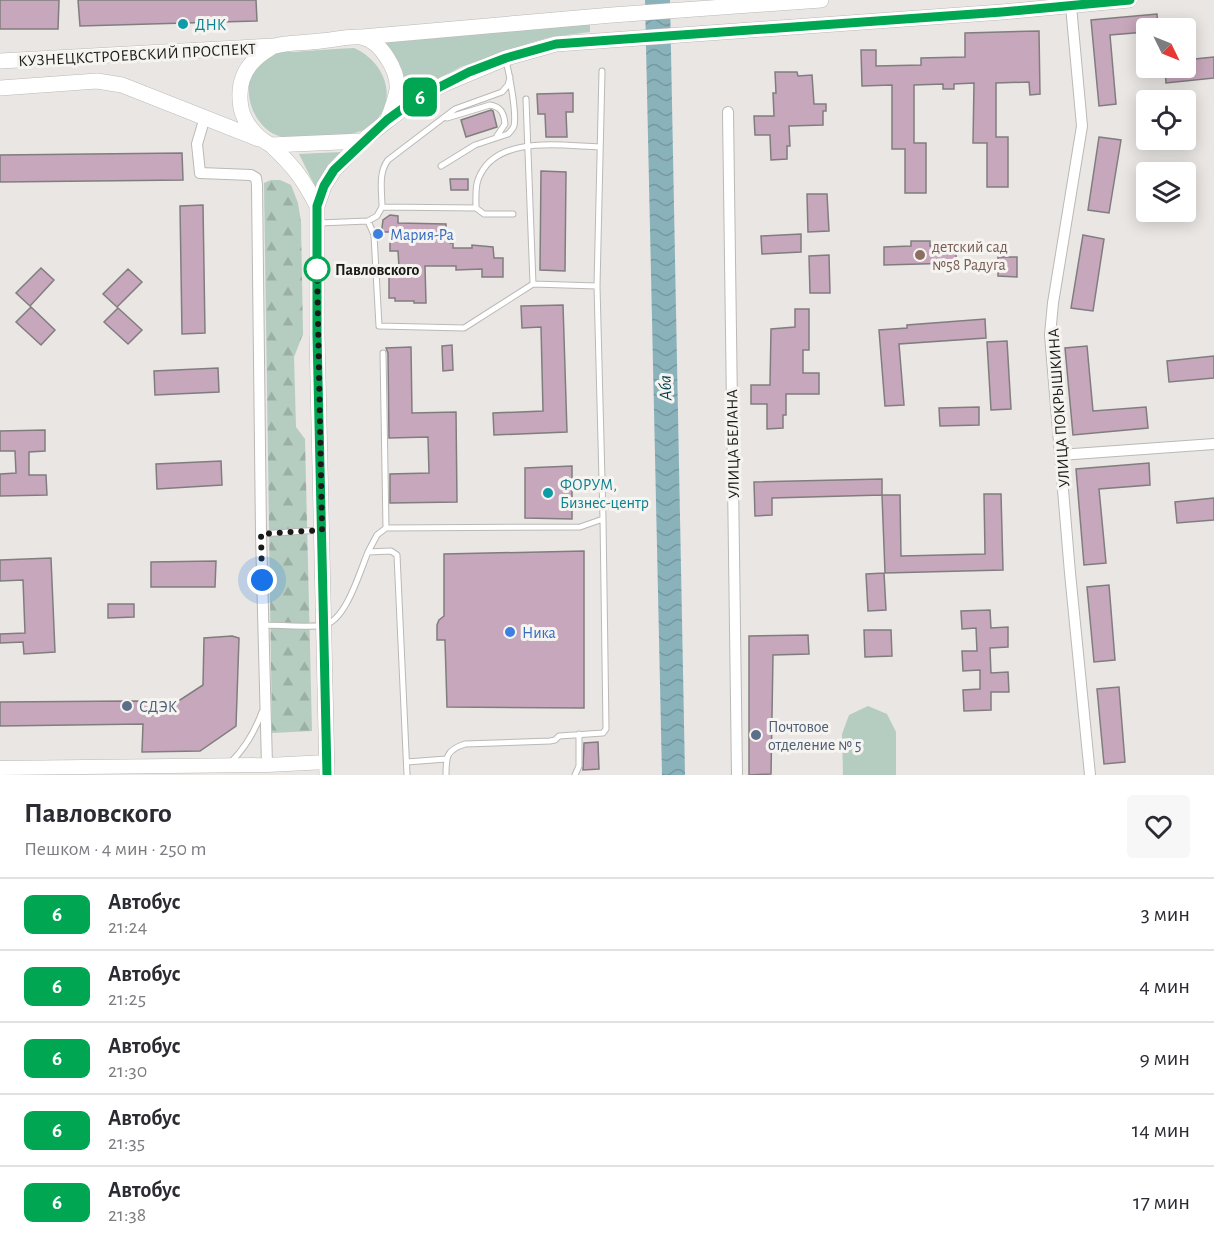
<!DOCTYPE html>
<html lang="ru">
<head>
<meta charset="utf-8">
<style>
	body { margin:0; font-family:"Alegreya Sans",sans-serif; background:#f7f7f7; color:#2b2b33; height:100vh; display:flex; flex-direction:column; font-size:22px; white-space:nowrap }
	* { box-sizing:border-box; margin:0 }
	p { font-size:20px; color:#7c7c81 }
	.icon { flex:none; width:33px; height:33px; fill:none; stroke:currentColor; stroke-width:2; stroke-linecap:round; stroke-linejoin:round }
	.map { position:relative; height:775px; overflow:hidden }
	.sheet { display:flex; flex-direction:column; background:#fff; flex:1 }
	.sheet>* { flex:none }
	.badge { padding:0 12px; border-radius:9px; font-size:21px; line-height:39px }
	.needle { width:39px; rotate:133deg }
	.buttons { position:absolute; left:1136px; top:18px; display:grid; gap:12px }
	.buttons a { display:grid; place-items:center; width:60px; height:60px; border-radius:6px; background:#fff; box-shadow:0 3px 15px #0003; font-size:30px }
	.you { position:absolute; width:30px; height:30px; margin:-15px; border:4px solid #fff; border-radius:50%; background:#1a73e8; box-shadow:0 0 0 9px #1a73e833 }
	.map>.badge { position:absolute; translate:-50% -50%; box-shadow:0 0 0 3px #fff }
	.round { display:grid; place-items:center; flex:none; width:63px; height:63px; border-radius:6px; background:#f7f7f7 }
	.summary { display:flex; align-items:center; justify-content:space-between; height:102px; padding:0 24px }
	h1 { font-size:28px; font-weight:700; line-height:45px }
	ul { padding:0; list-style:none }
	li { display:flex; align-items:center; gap:18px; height:72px; padding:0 24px; border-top:2px solid #e1e1e2 }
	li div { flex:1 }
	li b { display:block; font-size:22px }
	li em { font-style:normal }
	li .badge { min-width:66px; font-weight:700; text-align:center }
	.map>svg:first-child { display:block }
	.green { fill:#b5ccc1 }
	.forest { fill:url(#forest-firs) }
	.water { fill:url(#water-waves) }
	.building { fill:#c7a7bb; stroke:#807d7f; stroke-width:1.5 }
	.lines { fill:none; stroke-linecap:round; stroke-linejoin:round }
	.service-casing { stroke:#bbb9b6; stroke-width:7 }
	.minor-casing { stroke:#bbb9b6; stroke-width:12 }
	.tertiary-casing { stroke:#bbb9b6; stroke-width:15 }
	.secondary-casing { stroke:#bbb9b6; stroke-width:16 }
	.service { stroke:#fff; stroke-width:5 }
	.minor { stroke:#fff; stroke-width:10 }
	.tertiary { stroke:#fff; stroke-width:14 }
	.secondary { stroke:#fff; stroke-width:15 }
	.line-casing { stroke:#fff; stroke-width:14 }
	.line { stroke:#00a651; stroke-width:9 }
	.walk { stroke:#1a1a18; stroke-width:6; stroke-dasharray:0 10.8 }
	.culture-dot { fill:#0f9aa8; stroke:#f6f4f1; stroke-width:2 }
	.shop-dot { fill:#3f7fe0; stroke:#f6f4f1; stroke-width:2 }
	.education-dot { fill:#8d6e63; stroke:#f6f4f1; stroke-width:2 }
	.stop-dot { fill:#fff; stroke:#00a651; stroke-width:3 }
	.service-dot { fill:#5c6f8a; stroke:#f6f4f1; stroke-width:2 }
	.labels { text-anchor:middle; stroke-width:6; stroke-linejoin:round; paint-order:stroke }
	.culture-label { font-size:16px; fill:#0d838f; stroke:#f6f4f1; text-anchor:start }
	.street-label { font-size:16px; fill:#1a1a18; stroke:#f6f4f1 }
	.shop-label { font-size:16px; fill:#366cbe; stroke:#f6f4f1; text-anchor:start }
	.education-label { font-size:16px; fill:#785e54; stroke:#f6f4f1; text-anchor:start }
	.stop-label { font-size:16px; font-weight:bold; fill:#1a1a18; stroke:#f6f4f1; text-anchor:start }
	.service-label { font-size:16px; fill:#4e5e75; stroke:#f6f4f1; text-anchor:start }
	.water-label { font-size:18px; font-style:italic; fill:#003e48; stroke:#f6f4f1 }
</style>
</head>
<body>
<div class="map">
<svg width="1214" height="775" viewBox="0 0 1214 775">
	<defs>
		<pattern id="forest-firs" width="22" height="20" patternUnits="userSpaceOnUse" patternTransform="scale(1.5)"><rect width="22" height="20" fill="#b5ccc1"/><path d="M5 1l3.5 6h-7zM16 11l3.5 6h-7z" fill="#9bafa5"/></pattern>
		<pattern id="water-waves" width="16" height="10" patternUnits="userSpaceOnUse" patternTransform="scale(1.5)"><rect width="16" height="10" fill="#8ab2bb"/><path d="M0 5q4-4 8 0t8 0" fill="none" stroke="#7698a0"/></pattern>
	</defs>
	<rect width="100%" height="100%" fill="#e9e6e3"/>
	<!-- green -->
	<path class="green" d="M590,24V32L551,37L533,42L461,67L422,86L406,99C405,73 402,60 382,43Z
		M354,48C390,64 401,110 363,130C349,137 297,140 282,137C254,131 238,88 257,66C260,63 265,60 268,58C271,56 273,54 276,53C281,51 289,52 294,52C314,50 334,49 354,48Z
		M341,152L316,188L299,154Z
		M868,706L887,714L896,732V775H843L842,734L849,715Z"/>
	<!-- forest -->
	<path class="forest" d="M271,180H280L291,185L298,203L301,222L303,334L294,357L296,427L305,439L312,731L272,733L264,183Z"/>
	<!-- water -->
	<path class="water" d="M645,0H670L685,775H662Z"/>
	<!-- building -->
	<path class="building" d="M0,0H59L58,29H0Z
		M78,0H256L257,21L80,26Z
		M1157,14L1158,28H1146V32L1110,35L1116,104L1099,106L1091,20Z
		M1039,31L1040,94L1030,95L1029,82L996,83V137H1008V187H987V143H973L974,83L954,84V89H943V84L914,85V143H926V193H905V149H892V85L862,86L861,50H876V66L921,65V58L965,57V33Z
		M1214,57V78L1166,83L1165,68H1185V60Z
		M775,72H797L798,76L812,75L814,104H826V111H823V125L789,126L790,146H787V159L771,160L770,135H755L754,116H774L773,93H776Z
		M573,93V112H566L567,137H546L545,114H538L537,94Z
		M491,110L493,111L497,127L466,137L461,120Z
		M1099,137L1121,140L1109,213L1088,210Z
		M182,153L183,180L0,182V155Z
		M541,171L566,172L565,271L540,270Z
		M450,179H468V190H451Z
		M807,194H827L829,231L808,232Z
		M203,205L205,333L182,334L180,206Z
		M390,215L398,216V223L446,224V232H450V243H453V248H472V245L493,247L494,258H503V277H482V269L456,270V266H425L426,303H414V301H395V298H389V271H395V267H399L398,251H390V232H383L382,228L383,220Z
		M801,234V252L762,254L761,236Z
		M1083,235L1104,239L1093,311L1071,308Z
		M911,241H930V246L956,245V263L884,265V247L911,246Z
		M829,255L830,293H810L809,256Z
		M998,257H1017V277L998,276Z
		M41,268L54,280L30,306L16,293Z
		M128,269L142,282L117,307L103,294Z
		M563,305L567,432L494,435L493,413L543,411L541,327L522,328L521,306Z
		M31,307L55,330L41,345L16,322Z
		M118,308L142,330L128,344L104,322Z
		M795,309H809V350H803V373H819V394H786V415H783V428L767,429V404H751V385H770L771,329L795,327Z
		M985,319L986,338L899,344L904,405L885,406L879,330L907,328V325Z
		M1007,341L1011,409L991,410L987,342Z
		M452,345L453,370L443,371L442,346Z
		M1087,346L1093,411L1146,407L1148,428L1073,435L1065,348Z
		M411,347L412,413L456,412L457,502L390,503V474L429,473L428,437L389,438L388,353L386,348Z
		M1214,356V378L1169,382L1167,361Z
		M218,368L219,392L155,395L154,371Z
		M979,407V425L940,426L939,408Z
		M45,430V451L29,452V475H46L47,495L0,496V474L16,473L15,451H0V431Z
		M221,461L222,485L157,489L156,464Z
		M1149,463L1150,485L1099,489L1106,563L1084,565L1076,469Z
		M572,466V519L525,518V468Z
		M882,479V495L772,498V515L755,516L754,482Z
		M984,494H1001L1003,570L885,573L882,495H900L901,556L985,554Z
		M1214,498V520L1177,523L1175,502Z
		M584,551V708L447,707L445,640H437V625L439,620L444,616V554Z
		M51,558L55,652L24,654L23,642L0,643V634L25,633L23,580L0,581V560Z
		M216,561L215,587H151V562Z
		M884,573L886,610L868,611L866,574Z
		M1109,585L1115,660L1094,662L1087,587Z
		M108,604H134V617L108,618Z
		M990,610L991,628L1008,627V647L990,648L991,673L1008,672L1009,692H991V710L964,711L963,690L980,689V670L963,671L962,651H977L976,628L962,629L961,611Z
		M864,630H891L892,656L865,657Z
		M808,635L809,654L773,655L771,774L749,775V636Z
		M232,636L239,638L236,726L200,751L142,752L143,724L0,726V702L132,701L177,702L203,685L204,638Z
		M1119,687L1125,762L1104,764L1097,689Z
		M598,742L599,769L583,770L584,743Z"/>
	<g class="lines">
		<!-- service casing -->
		<g class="service-casing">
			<path id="service" d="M526,99L533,284
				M447,118L490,105C501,107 504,113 505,124L497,136
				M441,166L475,145L508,134C510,132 513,129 514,126C517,113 509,73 506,60
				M382,207C382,191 378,173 388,160L455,109L502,92L508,85L510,77
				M476,208L484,214H513
				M368,221L374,235L379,326L464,328L533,284L597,286
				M319,223L368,221L377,216L382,207L476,208C476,199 475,188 478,180C494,134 562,146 599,147
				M386,528L580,527L603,519L597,286L602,71
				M261,534L320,530
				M368,552L377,535L386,528L383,353
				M263,625C280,625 308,628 324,625C346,621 360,571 368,552L391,551L397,555L407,775
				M231,762C245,748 255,731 262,712
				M407,762L446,759
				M446,775C446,757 446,750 465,744L550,741L555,740L559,736L603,733L606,729L603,519
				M575,775L579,766V734"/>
		</g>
		<!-- minor casing -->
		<g class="minor-casing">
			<path id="minor" d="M1071,6L1082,126L1053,303L1050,335L1070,573L1090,775
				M728,112L737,775
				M205,117L197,144L200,173L251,175L256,178L257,185L261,534L267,765
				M1060,455L1214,444"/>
		</g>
		<!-- tertiary casing -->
		<g class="tertiary-casing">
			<path id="tertiary" d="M0,768L267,765L327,762"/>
		</g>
		<!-- secondary casing -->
		<g class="secondary-casing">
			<path id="secondary" d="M362,37L612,15L821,0
				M0,61L274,46
				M0,88L97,81L122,85L259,139
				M387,121C391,111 395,101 397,90C399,72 381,40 361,37C349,36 333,40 320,41C306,43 289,42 275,46C271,47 267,51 263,53C244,66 237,85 241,108C244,123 257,138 271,145L362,141L387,121L416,99L444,84L506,58L556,44L1002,12L1129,0
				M271,145C293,166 303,178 317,206
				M327,775L317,335V206L324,186L334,170L362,141"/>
		</g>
		<!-- service -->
		<use href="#service" class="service"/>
		<!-- minor -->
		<use href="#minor" class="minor"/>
		<!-- tertiary -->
		<use href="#tertiary" class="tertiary"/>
		<!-- secondary -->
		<use href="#secondary" class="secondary"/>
	</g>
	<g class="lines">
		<!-- line casing -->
		<g class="line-casing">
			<path id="line" d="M327,775L317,335V206L324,186L334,170L387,120L416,99L469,72L506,58L556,44L1002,12L1130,0"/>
		</g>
		<!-- line -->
		<use href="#line" class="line"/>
		<!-- walk -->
		<path class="walk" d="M262,580L261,534L322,530L317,269"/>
	</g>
	<!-- markers -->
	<g class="culture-dot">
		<circle cx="183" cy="24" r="6"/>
		<circle cx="548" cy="493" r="6"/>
	</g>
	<g class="shop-dot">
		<circle cx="378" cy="234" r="6"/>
		<circle cx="510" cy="632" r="6"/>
	</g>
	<circle class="education-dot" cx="920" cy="255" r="6"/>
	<circle class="stop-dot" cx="317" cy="269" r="12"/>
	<g class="service-dot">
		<circle cx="127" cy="706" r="6"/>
		<circle cx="756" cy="735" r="6"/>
	</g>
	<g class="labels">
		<!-- culture labels -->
		<g class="culture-label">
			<text x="195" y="30">ДНК</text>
			<text x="560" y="490">ФОРУМ,<tspan x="560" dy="18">Бизнес-центр</tspan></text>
		</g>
		<!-- street labels -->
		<g class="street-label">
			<text transform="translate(137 54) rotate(-3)" y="6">КУЗНЕЦКСТРОЕВСКИЙ ПРОСПЕКТ</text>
			<text transform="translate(1058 408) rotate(-94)" y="6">УЛИЦА ПОКРЫШКИНА</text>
			<text transform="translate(732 444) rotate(-91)" y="6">УЛИЦА БЕЛАНА</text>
		</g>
		<!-- shop labels -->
		<g class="shop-label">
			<text x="390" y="240">Мария-Ра</text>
			<text x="522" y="638">Ника</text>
		</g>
		<!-- education labels -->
		<g class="education-label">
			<text x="932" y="252">детский сад<tspan x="932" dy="18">№58 Радуга</tspan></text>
		</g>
		<!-- stop labels -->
		<g class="stop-label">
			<text x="335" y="275">Павловского</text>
		</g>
		<!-- service labels -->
		<g class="service-label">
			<text x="139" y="712">СДЭК</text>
			<text x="768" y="732">Почтовое<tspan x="768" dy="18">отделение № 5</tspan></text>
		</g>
		<!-- water labels -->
		<g class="water-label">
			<text transform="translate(665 388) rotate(-92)" y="6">Аба</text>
		</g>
	</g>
</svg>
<div class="buttons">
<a><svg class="needle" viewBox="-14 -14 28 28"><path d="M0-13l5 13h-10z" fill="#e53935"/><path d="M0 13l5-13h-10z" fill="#7c7c81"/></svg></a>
<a><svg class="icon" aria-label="locate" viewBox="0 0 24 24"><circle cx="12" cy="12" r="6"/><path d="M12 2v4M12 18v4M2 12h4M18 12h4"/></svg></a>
<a><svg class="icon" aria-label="layers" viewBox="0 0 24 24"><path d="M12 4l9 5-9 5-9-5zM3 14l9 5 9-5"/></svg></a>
</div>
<div class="you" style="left:262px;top:580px"></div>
<b class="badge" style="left:420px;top:97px;background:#00a651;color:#fff">6</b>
</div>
<section class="sheet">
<div class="summary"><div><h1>Павловского</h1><p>Пешком · 4 мин · 250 m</p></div><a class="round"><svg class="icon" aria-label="heart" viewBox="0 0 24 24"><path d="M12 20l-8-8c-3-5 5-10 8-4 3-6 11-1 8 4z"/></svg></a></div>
<ul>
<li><span class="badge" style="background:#00a651;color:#fff">6</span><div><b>Автобус</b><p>21:24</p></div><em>3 мин</em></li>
<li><span class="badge" style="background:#00a651;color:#fff">6</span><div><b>Автобус</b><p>21:25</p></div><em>4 мин</em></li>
<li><span class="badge" style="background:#00a651;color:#fff">6</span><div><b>Автобус</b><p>21:30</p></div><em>9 мин</em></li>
<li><span class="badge" style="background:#00a651;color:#fff">6</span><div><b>Автобус</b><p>21:35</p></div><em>14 мин</em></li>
<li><span class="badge" style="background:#00a651;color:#fff">6</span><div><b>Автобус</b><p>21:38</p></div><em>17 мин</em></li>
</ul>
</section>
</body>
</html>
